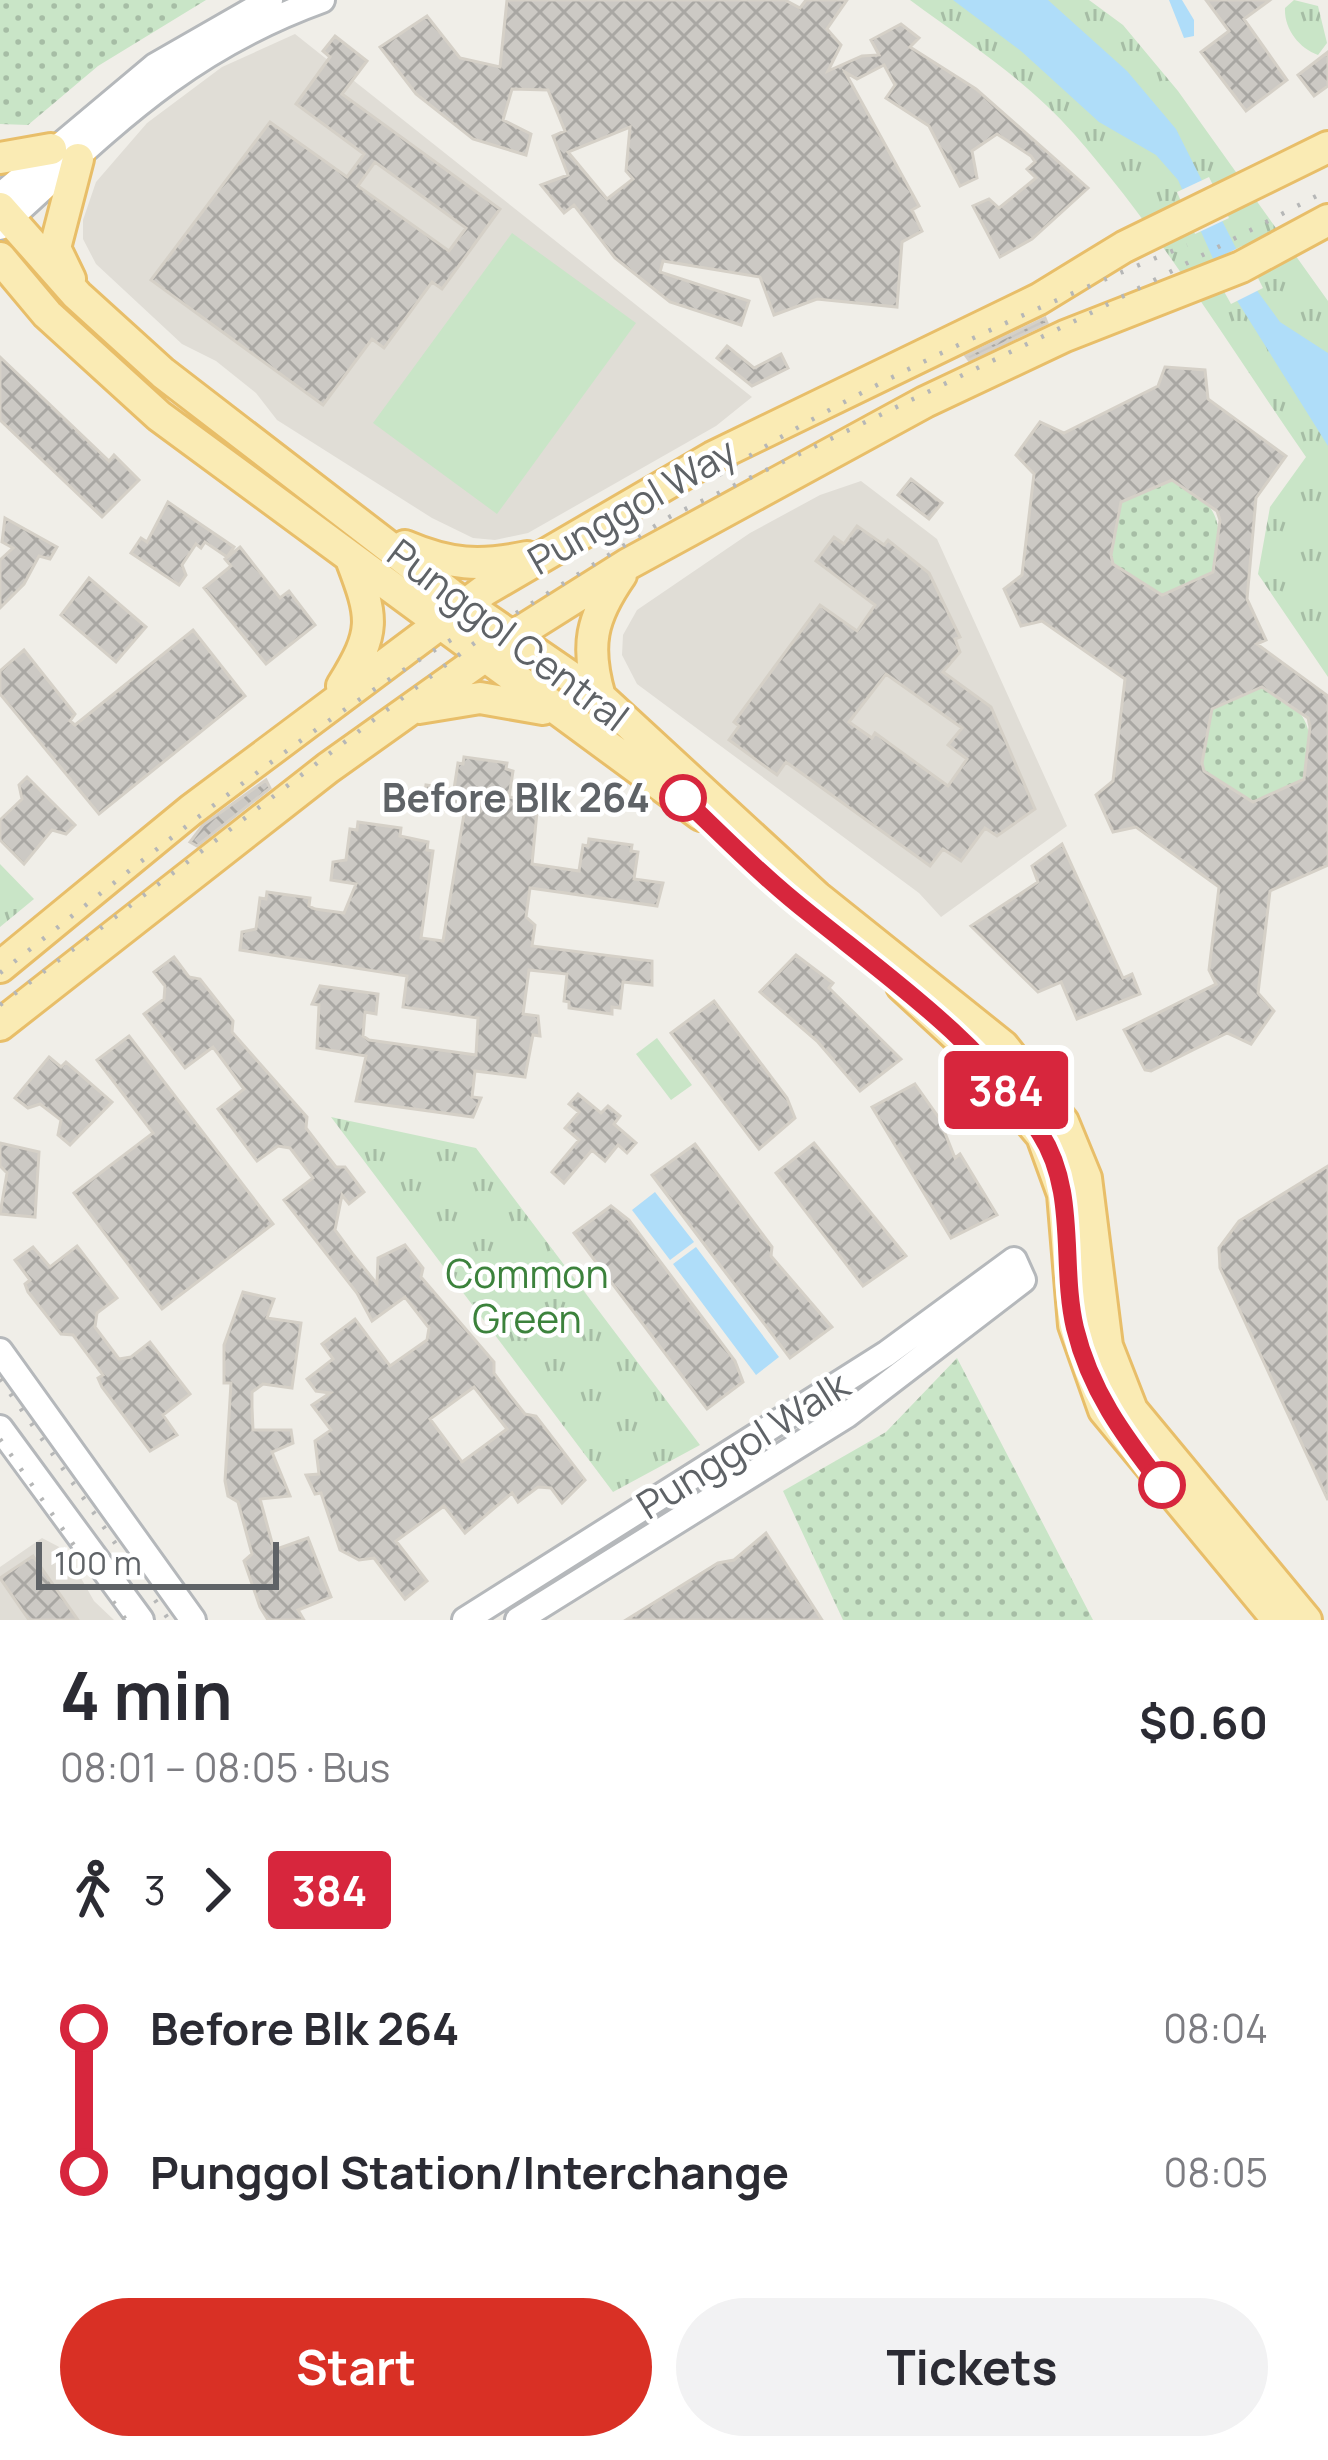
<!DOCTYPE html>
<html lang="en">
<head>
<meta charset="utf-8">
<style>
	body { margin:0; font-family:Manrope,sans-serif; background:#f2f2f3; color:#2b2b33; height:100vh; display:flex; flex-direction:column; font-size:45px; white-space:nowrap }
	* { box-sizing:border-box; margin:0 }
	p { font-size:39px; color:#7c7c81 }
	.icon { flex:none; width:66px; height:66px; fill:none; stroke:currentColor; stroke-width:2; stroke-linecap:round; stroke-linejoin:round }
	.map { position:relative; height:1620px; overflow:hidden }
	.details { display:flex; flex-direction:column; background:#fff; flex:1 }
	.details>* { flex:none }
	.badge { padding:0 24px; border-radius:9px; font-size:42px; line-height:78px }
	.scale { position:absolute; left:36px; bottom:30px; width:243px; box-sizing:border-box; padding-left:12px; border:6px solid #5f6367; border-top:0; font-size:33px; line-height:42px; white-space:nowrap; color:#5f6367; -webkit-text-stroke:9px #fff; paint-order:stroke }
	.map>.badge { position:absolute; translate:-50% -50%; box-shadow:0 0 0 6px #fff }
	.legs { display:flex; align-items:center; gap:18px; height:132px; padding:0 60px; font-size:39px }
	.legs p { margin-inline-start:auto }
	.head { display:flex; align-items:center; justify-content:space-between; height:204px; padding:0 60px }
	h1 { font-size:66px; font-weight:700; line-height:90px }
	.cta { display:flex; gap:24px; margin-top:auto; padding:24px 60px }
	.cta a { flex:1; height:138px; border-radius:72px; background:#d93025; color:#fff; font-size:48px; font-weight:700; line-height:138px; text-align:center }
	.cta a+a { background:#f2f2f3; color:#2b2b33 }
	ul { padding:0 60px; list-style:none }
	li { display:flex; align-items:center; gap:42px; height:144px; font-size:45px }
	li i { display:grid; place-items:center; width:18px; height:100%; margin:0 15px; background:currentColor }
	li i::after { content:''; width:30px; height:30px; margin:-15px; border:9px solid; border-radius:50%; background:#fff }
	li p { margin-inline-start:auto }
	li:first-child i { background:linear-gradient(#0000 50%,currentColor 0) }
	li:last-child i { background:linear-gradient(currentColor 50%,#0000 0) }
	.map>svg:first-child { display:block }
	.education { fill:#e0ddd6 }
	.grass { fill:url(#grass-dots) }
	.park { fill:url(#park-tufts) }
	.garden { fill:#c9e5c7 }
	.water { fill:#afddf9 }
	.pier { fill:#f0eee8 }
	.building { fill:url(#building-cross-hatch); stroke:#d5d0c7; stroke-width:3; fill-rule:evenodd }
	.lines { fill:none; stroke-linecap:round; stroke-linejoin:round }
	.minor-casing { stroke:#b5b8bb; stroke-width:30 }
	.major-casing { stroke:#e8be69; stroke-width:36 }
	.minor { stroke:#fff; stroke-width:24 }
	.major { stroke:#faebb4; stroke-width:30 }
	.rail { stroke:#b6b7b7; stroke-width:4.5; stroke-dasharray:3 15; stroke-linecap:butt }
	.line-1-casing { stroke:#fff; stroke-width:27 }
	.line-1 { stroke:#d7263d; stroke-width:18 }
	.stop-1-dot { fill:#fff; stroke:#d7263d; stroke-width:6 }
	.labels { text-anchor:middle; stroke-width:9; stroke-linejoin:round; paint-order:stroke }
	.street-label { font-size:39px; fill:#5f6367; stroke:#fff }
	.stop-label { font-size:39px; font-weight:bold; fill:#5f6367; stroke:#fff; text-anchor:end }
	.park-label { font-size:39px; fill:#3c823c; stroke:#fff }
</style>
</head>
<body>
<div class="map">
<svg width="1328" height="1620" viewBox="0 0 1328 1620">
	<defs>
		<pattern id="grass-dots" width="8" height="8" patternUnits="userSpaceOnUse" patternTransform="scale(3)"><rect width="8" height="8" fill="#c9e5c7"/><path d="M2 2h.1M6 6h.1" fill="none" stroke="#a6bda5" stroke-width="1.8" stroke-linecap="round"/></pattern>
		<pattern id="park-tufts" width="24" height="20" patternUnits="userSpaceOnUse" patternTransform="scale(3)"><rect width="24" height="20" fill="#c9e5c7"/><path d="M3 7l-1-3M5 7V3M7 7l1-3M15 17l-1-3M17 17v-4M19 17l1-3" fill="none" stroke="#a6bda5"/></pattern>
		<pattern id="building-cross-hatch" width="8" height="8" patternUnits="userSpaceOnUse" patternTransform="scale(3)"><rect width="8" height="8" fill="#ccc9c4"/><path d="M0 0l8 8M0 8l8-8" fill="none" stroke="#a9a7a3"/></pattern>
	</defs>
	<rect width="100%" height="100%" fill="#f0eee8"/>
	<!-- education -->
	<path class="education" d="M295,34L752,397L716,426L528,533L495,540L473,538L432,518L277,420L256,393L216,361L182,344L96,264L83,239V220L96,182L147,123L222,67Z
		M861,481L937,539L1067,826L941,917L919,893L637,684L622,655L623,635L637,610L750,533L820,495Z
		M42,1538L65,1550L94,1601L114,1620H0V1567Z"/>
	<!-- grass -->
	<path class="grass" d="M0,0H206L98,66L28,125L0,124Z
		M1171,480C1218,499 1228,527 1211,573L1162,595L1113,564L1111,555L1121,502Z
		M1262,687C1309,706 1319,734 1302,780L1253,802L1204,771L1202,763L1212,709Z
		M957,1358L1093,1620H843L783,1491L886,1432Z"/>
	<!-- park -->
	<path class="park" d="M910,0H1089L1123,25L1178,91L1328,301V677L1258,574L1270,507L1306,457C1231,349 1161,233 1074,134C1028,81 967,42 910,0Z
		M1294,0L1318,6L1327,43L1318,55C1299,48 1284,29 1285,8Z
		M0,864L34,899L0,927Z
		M331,1117L476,1148L700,1445L613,1492Z"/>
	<!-- garden -->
	<path class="garden" d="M512,233L636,323L497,514L373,423Z
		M657,1038L692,1085L671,1100L636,1054Z"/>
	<!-- water -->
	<path class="water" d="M953,0H1048L1127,71L1176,129L1258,292L1280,322L1328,353V446L1219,272L1178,180L1156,155L1099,122L1021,51Z
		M1169,0H1182L1194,20V36L1184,38Z
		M655,1192L694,1242L670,1260L632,1210Z
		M696,1247L779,1357L756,1375L673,1264Z"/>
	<!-- pier -->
	<path class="pier" d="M1209,177L1229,218L1195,234L1177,192Z
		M1242,246L1263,288L1231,304L1208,263Z"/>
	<!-- building -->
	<path class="building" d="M507,0H785L800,8L806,0H847L827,29L841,45L828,71L862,56L879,55L871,40L901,24L919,38L910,47L976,89L1088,188L1032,239L1000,257L973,206L989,199L999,208L1036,178L1027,169L1035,162L1031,156L997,134L972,151L977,178L960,186L929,126L886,98L895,85L884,65L857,79L845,72L919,206L912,210L922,231L902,242L897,307L817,299L774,315L760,277L663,261L660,272L749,301L741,325L670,302L615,258L574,205L564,213L541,185L568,175L553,136L565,131L548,90L512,89L503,120L531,134L526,155L473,139L416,94L380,47L427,16L460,58L500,67ZM630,127L626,171L633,179L607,199L568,152Z
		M1206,0H1270L1244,19L1287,80L1246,111L1201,52L1229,31Z
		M335,36L367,61L342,94L500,209L442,289L432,282L384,348L372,339L323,405L151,280L270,122L347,177L364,154L296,104L330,57L323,51ZM375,162L466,228L449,251L358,186Z
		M1328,52V86L1314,96L1298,75Z
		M1045,318L1047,323L969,360L966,356Z
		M727,346L754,368L781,354L788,368L752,386L717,358Z
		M0,357L109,461L114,455L139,480L102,517L0,420Z
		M1165,367L1205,370L1208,399L1286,456L1256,498L1247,599L1266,640L1257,644L1328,696V865L1270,891L1258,993L1274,1011L1251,1044L1227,1033L1151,1071L1145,1070L1124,1030L1216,984L1209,970L1219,887L1136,827L1113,832L1096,795L1113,781L1125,679L1042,621L1021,626L1004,589L1022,575L1034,474L1016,455L1040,422L1064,433L1158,386ZM1172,480L1217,511L1220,520L1213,572L1162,595L1113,564L1111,555L1121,502ZM1262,687L1308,718L1310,727L1304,779L1253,802L1204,771L1202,763L1212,709Z
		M911,479L942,503L929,519L898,495Z
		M168,502L234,547L227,557L205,542L201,548L196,544L182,565L186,575L179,585L131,553L141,538L147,542Z
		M5,518L57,547L50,559L39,556L24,584L0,608V560L13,548L2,542Z
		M857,526L884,545L888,540L929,573L960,637L955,639L960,652L943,672L991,707L1035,809L997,836L985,828L961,861L943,849L930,866L786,762L777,775L729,740L739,726L734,722L820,605L857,631L875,605L816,561L834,537L844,544ZM886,674L962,728L948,745L967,759L948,786L875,733L872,738L849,722Z
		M240,547L280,598L289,591L315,625L266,664L204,588L231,566L225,559Z
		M89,578L146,627L116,662L61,615Z
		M193,630L245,696L99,814L0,694V671L24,650L75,714L70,721L75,725Z
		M464,757L507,763L506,769L513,771L509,797L538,801L532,864L579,871L583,845L588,846L589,839L632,845L631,851L638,852L634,879L663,883L657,906L530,888L526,917L535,925L532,946L652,961V985L623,982L620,1008L612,1007V1014L569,1008V1002L564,1001L567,974L529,970L523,1014L538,1016L540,1036L533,1035L525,1077L475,1071L472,1097L481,1098L473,1117L356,1101L366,1056L317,1048L319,1005L312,1004L320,986L378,994L376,1014L365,1012L363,1036L369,1040L476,1055L478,1018L403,1007L407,976L240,950L242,932L256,929L260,898L266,899L267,892L310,898L309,906L315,909L344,913L356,884L331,880L333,862L346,860L350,829L357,830L358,822L401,828L400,836L428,842L427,850L433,851L421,938L443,941L464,814L398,801L400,790L425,793L426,785L454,789L458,763L463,764Z
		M27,777L75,825L66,834L52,830L24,864L0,840V820L22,799L19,785Z
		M266,780L270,788L197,846L190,842L203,825Z
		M1062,844L1123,978L1132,974L1140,994L1077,1019L1061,982L1038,992L971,926L1038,882L1032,866Z
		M796,955L833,983L829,988L901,1059L860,1091L817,1041L760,992Z
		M174,957L189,977L200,979L233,1021L232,1032L307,1117L306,1128L336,1167H345L364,1192L349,1204L342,1195L335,1230L352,1253L377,1284L378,1258L405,1245L423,1268L421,1277L494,1362V1373L509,1394L525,1414L536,1416L585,1480L562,1503L551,1488L538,1487L518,1502L512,1493L465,1533L444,1506L396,1541L427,1581L405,1599L374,1558L359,1560L340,1550L321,1493L315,1494L306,1475L319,1474L315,1441L331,1430L312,1405L330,1393L316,1391L307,1379L333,1359L322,1344L355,1319L390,1366L427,1340L429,1328L405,1297L372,1321L357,1293L284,1200L313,1178L290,1148L278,1146L257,1161L218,1109L244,1089L213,1047L185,1068L144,1014L164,999L165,986L154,972ZM474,1387L507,1429L462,1462L430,1419Z
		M714,1001L787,1098L795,1118L759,1149L671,1033Z
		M129,1036L273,1224L162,1309L74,1193L153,1133L97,1060Z
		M49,1057L61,1067L66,1062L112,1102L70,1145L58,1135L61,1120L40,1104L28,1108L15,1098Z
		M915,1084L939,1118L955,1158L960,1154L997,1215L951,1238L872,1107Z
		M578,1094L601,1113L608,1106L620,1116L614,1124L636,1143L627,1153L618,1145L605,1161L592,1150L564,1183L552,1172L579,1140L565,1128L579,1112L569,1104Z
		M0,1143L39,1152L35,1217L0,1214L7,1173L0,1166Z
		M814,1143L906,1256L863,1286L776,1173Z
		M695,1144L772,1247L771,1256L832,1327L790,1358L652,1175Z
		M1328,1166V1500L1220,1268L1219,1248L1239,1221Z
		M611,1206L629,1220L735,1361L743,1382L707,1409L574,1233Z
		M77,1246L117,1298L97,1313L95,1327L119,1359L131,1357L150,1342L190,1394L163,1415L177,1435L150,1451L102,1387L98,1378L103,1375L73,1335L61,1334L28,1292L25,1284L30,1280L15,1260L33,1247L50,1267Z
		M243,1292L274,1299L267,1318L301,1323L292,1388L263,1384L252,1392V1407L253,1430H291L293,1443L272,1452L290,1496L260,1499L274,1550L308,1538L331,1597L298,1610L304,1620H268L260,1607L244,1561L252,1554L238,1502L228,1496L225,1481L231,1383H224V1345Z
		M766,1533L822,1620H626L718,1563L734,1560Z
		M33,1556L78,1620H29L0,1578Z"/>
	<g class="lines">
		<!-- minor casing -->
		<g class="minor-casing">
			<path id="minor" d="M0,196L155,66L270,0
				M0,227C108,130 181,51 322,0
				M0,1351L193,1620
				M0,1428L141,1620
				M465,1620L886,1354L1014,1260L1023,1280L847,1415L518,1620"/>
		</g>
		<!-- major casing -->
		<g class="major-casing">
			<path id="major" d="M0,158L51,149
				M0,208L77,295L163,373L450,594L600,697L817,897L1003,1046L1063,1122L1086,1178L1107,1346L1132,1410L1306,1620
				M0,258L47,314L159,416L701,815
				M70,279L55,248L78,159
				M405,546C449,565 480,567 527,557
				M342,686C376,631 374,619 351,559
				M600,697C585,646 591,618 621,575
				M419,708L480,698L543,709
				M0,967L191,810L485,590L713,457L1039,299L1124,247L1328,147
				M902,986L966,1045L1042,1136L1063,1194L1074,1325L1104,1410L1278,1620
				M0,1025L328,768L512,637L628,564L925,402L1065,336L1241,267L1328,220"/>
		</g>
		<!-- minor -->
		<use href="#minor" class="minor"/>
		<!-- major -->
		<use href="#major" class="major"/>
		<!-- rail -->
		<path class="rail" d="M719,475C857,386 1034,308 1187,245
			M0,973C151,854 299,732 464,632
			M0,1005L502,622L671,516L1085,316L1328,190
			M0,1379L169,1620
			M0,1439L126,1620"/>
	</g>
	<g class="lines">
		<!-- line-1 casing -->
		<g class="line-1-casing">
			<path id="line-1" d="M683,798C724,837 765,879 810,914C892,980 982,1043 1040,1133C1078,1192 1060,1264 1075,1328C1090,1390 1123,1435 1162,1485"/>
		</g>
		<!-- line-1 -->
		<use href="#line-1" class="line-1"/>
	</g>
	<!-- markers -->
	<g class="stop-1-dot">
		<circle cx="683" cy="798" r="21"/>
		<circle cx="1162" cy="1485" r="21"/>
	</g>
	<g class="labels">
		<!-- street labels -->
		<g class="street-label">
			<text transform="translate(632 506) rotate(-30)" y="14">Punggol Way</text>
			<text transform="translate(508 635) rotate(37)" y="14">Punggol Central</text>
			<text transform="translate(743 1445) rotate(-32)" y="14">Punggol Walk</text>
		</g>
		<!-- stop labels -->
		<g class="stop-label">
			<text x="650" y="812">Before Blk 264</text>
		</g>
		<!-- park labels -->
		<g class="park-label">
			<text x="527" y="1288">Common<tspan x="527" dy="45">Green</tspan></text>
		</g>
	</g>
</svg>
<div class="scale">100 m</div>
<b class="badge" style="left:1006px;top:1090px;background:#d7263d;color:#fff">384</b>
</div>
<section class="details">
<div class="head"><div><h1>4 min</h1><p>08:01 – 08:05 · Bus</p></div><b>$0.60</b></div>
<div class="legs"><svg class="icon" aria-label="walk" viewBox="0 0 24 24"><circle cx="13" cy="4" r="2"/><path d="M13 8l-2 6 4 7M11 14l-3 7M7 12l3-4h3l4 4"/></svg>3<svg class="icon" aria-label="forward" viewBox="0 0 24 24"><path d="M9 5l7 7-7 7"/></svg><b class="badge" style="background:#d7263d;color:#fff">384</b></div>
<ul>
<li><i style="color:#d7263d"></i><b>Before Blk 264</b><p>08:04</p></li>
<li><i style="color:#d7263d"></i><b>Punggol Station/Interchange</b><p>08:05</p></li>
</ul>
<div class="cta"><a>Start</a><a>Tickets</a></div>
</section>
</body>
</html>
